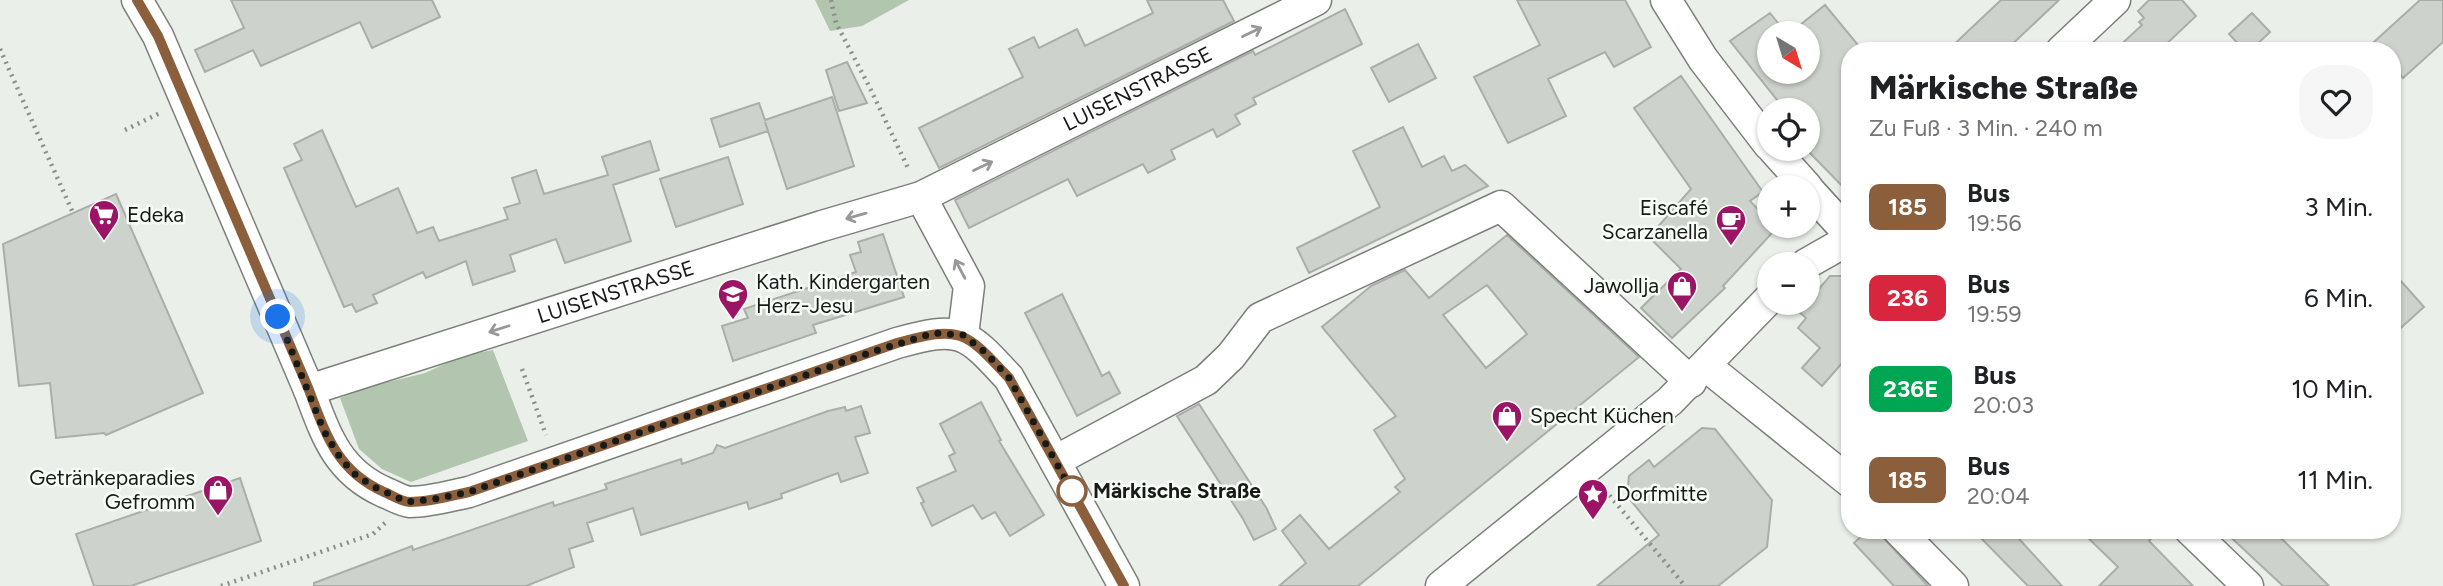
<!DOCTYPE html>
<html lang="de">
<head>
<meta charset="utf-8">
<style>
	body { margin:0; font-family:Figtree,sans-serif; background:#f6f6f6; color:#202124; height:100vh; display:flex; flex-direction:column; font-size:26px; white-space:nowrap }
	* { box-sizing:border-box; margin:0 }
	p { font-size:23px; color:#757577 }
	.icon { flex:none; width:38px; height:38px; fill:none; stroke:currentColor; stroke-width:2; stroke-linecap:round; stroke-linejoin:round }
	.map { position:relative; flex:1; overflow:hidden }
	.panel { position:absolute; left:1841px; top:42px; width:560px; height:497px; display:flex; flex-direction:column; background:#fff; border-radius:28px; box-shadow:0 2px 5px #0004 }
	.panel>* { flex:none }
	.badge { padding:0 14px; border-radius:10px; font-size:24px; line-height:46px }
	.needle { width:46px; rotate:142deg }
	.tools { position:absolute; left:1757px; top:21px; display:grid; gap:14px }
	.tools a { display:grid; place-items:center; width:63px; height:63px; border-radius:50%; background:#fff; box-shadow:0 2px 5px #0004; font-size:35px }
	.you { position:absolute; width:35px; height:35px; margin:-18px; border:5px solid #fff; border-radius:50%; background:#1a73e8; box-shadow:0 0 0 10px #1a73e833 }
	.map>.badge { position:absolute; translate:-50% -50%; box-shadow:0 0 0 4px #fff }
	.round { display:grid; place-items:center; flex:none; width:74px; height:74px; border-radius:28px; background:#f6f6f6 }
	.headline { display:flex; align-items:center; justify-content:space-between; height:119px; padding:0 28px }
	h1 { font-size:33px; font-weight:800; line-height:52px }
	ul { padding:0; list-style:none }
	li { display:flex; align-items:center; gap:21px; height:91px; padding:0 28px }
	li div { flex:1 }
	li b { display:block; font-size:26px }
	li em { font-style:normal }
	li .badge { min-width:77px; font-weight:700; text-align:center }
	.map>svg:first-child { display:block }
	.green { fill:#b2c5ae }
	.building { fill:#cdd3cc; stroke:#a9afa8; stroke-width:2; fill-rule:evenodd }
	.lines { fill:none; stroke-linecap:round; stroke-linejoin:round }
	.minor-casing { stroke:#7a7f79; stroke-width:33 }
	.path { stroke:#8b8f8a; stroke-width:4.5; stroke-dasharray:2 5; stroke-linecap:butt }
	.minor { stroke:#fff; stroke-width:30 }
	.oneway { stroke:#979897 }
	.line-casing { stroke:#fff; stroke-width:16 }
	.line { stroke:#8b5e3c; stroke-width:10 }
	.walk { stroke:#181a18; stroke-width:7; stroke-dasharray:0 12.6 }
	.stop-dot { fill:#fff; stroke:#8b5e3c; stroke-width:3.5 }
	.labels { text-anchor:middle; stroke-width:5; stroke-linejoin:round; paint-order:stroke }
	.street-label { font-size:21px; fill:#181a18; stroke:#f8fdf7 }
	.poi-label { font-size:21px; fill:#181a18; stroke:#f8fdf7; text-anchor:start }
	.stop-label { font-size:21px; font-weight:bold; fill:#181a18; stroke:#f8fdf7; text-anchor:start }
</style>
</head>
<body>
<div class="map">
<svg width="2443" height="586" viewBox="0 0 2443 586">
	<rect width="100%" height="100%" fill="#eaf0e9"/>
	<!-- green -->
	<path class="green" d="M815,0H909L862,26L830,31Z
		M493,350L528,441L411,482L382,469L359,449L340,398L372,386L425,373L462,356Z"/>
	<!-- building -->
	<path class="building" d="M231,0H432L440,17L372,48L360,22L261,66L253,50L205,72L195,50L244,28Z
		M1147,0H1223L1234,21L939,168L919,128L1023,77L1009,49L1034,37L1039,48L1077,29L1085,46L1153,13Z
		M1517,0H1625L1651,47L1614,67L1605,52L1548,79L1566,116L1508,143L1474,77L1540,45Z
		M2001,0H2059L2005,51H1947Z
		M2149,0H2182L2196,16L2159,51H2114L2142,25L2139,22L2144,18L2138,11Z
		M2420,0H2443V42L2403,78L2392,66V51H2364Z
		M1825,5L1863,51H1850V194L1808,151V110H1785L1730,41L1770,13L1786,33H1769V72H1808V33H1790Z
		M1345,9L1362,44L1253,98L1256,104L1235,115L1240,124L1217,137L1213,129L1171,150L1175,159L1148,173L1143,164L1077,196L1068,179L969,228L955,200L1253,51L1255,55Z
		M2252,13L2270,32L2250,51H2245L2229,34Z
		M1418,44L1436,78L1389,102L1371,68Z
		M847,62L867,103L839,111L826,70Z
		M1681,76L1763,192L1750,201L1769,221L1772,233L1723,286L1725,288L1672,338L1641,308L1681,269L1649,237L1691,189L1634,108Z
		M832,97L854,166L787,189L765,122L768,131L720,147L711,119L759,103L765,120Z
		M1403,127L1422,167L1444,156L1452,171L1465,165L1488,186L1309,273L1297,248L1380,207L1353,151Z
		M322,130L356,207L398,188L417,233L433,227L439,241L508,219L504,208L520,203L512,178L536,170L544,194L608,175L602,157L650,141L659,170L613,185L631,241L565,263L556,239L510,255L515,271L473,285L466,261L426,278L423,272L373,295L377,303L356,312L352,304L344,307L284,168L302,160L294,144Z
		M728,157L743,204L676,227L660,179Z
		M116,194L203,393L106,435L104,433L56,438L50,383L19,386L3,244Z
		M883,234L904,297L813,325L816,333L733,361L722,326L748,318L744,309L856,272L850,255L861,252L858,242Z
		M1507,235L1639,357L1358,586H1279L1306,563L1282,531L1300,515L1329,549L1400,492L1395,487L1405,479L1374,430L1396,416L1322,327L1371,286L1405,270L1429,298ZM1487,285L1527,334L1486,368L1443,315Z
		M2392,271L2424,307L2392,336Z
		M1830,276H1850V354L1822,386L1802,368L1820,348L1798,328L1806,318L1799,312Z
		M1062,294L1102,376L1109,372L1120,393L1077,416L1025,313Z
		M981,402L1001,440L999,441L1044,515L1010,536L995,512L982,519L973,505L932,526L921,503L924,502L917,488L956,471L949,456L955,453L940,424Z
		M1199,404L1267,509L1276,529L1254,540L1243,519L1177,416Z
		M861,406L870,433L855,437L868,473L841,482L838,473L781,494L782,498L749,509L747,502L641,535L633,508L587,523L593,541L569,549L574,567L526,586H314V583L412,546L413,550L553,502L554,506L607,489L605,484L681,459L682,464L713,453L717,445L725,448L828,411L845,407L846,411Z
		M1702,428L1715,429L1772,500L1767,547L1718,586H1597L1659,535L1627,496L1629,476L1649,460L1654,467Z
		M240,478L261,541L131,586H94L76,534Z
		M1868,530H1876L1928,586H1894L1854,543Z
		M1973,530H2011L2062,586H2028Z
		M2080,530H2159L2149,541L2193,586H2099L2118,567Z
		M2223,530H2273L2329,586H2283Z"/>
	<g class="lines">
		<!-- minor casing -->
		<g class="minor-casing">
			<g id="minor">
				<path d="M137,0L158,36L309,390C326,435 337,471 384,492C392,495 401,501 410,502C430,502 450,496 469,492L897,343C960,325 966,331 1009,378L1124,586"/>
				<path d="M1666,0L1703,59L1769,145"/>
				<path d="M2061,51L2115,0"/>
				<path d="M1773,149L1807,187"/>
				<path d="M1808,189L1850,235"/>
				<path d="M921,197L969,286L963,335"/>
				<path d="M1806,264L1850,239"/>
				<path d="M1706,366L1850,482"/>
				<path id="s1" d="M309,390L822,226L921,197L1316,0"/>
				<path d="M1055,461L1206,380L1231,356L1260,318L1501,206L1691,382"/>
				<path d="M1898,530L1953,586"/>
				<path d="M2190,530L2248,586"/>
				<path d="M1441,586L1670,401L1769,299"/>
			</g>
		</g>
		<!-- path -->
		<path class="path" d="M831,0L836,23L870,88L909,170
			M0,49L73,213
			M125,130L162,112
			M522,369L546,435
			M1605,490L1685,586
			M221,586L373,534L385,523"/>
		<!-- minor -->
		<use href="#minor" class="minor"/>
	</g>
	<!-- one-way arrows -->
	<defs><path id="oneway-shaft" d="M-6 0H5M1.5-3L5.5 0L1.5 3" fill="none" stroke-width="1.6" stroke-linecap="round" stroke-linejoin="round" transform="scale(1.75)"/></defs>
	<g class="oneway">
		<use href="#oneway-shaft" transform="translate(1252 32) rotate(-26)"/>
		<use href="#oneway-shaft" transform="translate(983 166) rotate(-26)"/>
		<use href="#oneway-shaft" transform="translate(856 216) rotate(164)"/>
		<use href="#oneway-shaft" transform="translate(960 269) rotate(-118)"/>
		<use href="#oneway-shaft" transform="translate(499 329) rotate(162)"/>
	</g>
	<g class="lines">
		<!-- line casing -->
		<g class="line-casing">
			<path id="line" d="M137,0L158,36L309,390C326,435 337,471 384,492C392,495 401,502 410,502C430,502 450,496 469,492L897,343C961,325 965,331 1009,378L1124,586"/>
		</g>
		<!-- line -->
		<use href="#line" class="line"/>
		<!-- walk -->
		<path class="walk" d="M278,317L324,431L337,453L352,472L372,486L407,502L435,499L469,492L875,351L934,333L963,335L985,352L1009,378L1072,491"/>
	</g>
	<!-- icons -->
	<defs>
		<g id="supermarket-pin" transform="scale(1.575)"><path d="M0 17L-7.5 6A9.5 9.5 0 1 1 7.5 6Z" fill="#9c1465" stroke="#f8fdf7"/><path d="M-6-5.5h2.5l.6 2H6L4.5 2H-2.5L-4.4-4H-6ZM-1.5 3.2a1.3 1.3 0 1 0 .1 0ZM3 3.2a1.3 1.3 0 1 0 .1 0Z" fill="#fff"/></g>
		<g id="cafe-pin" transform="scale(1.575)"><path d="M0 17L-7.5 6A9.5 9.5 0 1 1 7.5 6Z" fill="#9c1465" stroke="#f8fdf7"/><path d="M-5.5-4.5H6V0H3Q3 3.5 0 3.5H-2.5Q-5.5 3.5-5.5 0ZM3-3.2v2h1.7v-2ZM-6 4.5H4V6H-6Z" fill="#fff"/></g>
		<g id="shop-pin" transform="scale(1.575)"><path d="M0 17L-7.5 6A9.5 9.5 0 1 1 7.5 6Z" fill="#9c1465" stroke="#f8fdf7"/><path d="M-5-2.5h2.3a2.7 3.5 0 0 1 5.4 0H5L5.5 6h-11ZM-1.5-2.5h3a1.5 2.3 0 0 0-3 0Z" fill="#fff"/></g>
		<g id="school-pin" transform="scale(1.575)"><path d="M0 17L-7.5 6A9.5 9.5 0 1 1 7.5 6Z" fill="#9c1465" stroke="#f8fdf7"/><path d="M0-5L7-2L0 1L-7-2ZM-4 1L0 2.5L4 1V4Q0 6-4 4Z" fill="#fff"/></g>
		<g id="sight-pin" transform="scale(1.575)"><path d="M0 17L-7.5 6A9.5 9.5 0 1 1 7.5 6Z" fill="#9c1465" stroke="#f8fdf7"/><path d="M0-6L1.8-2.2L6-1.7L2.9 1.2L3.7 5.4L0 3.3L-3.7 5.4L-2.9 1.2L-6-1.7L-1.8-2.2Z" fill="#fff"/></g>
	</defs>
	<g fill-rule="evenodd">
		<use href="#supermarket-pin" x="104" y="215"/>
		<use href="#cafe-pin" x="1731" y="220"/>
		<use href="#shop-pin" x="1682" y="286"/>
		<use href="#school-pin" x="733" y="294"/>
		<use href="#shop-pin" x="1507" y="416"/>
		<use href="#shop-pin" x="218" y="490"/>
		<use href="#sight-pin" x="1593" y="494"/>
	</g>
	<!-- markers -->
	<circle class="stop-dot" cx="1072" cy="491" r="14"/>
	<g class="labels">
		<!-- street labels -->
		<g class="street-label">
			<text dy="7" stroke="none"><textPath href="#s1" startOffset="884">LUISENSTRASSE</textPath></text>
			<text dy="7" stroke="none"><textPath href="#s1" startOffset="322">LUISENSTRASSE</textPath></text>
		</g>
		<!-- poi labels -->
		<g class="poi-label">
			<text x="1708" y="215" text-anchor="end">Eiscafé<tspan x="1708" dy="24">Scarzanella</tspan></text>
			<text x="127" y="222">Edeka</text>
			<text x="756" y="289">Kath. Kindergarten<tspan x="756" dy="24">Herz-Jesu</tspan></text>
			<text x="1659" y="293" text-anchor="end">Jawollja</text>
			<text x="1530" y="423">Specht Küchen</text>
			<text x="195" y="485" text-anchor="end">Getränkeparadies<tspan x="195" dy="24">Gefromm</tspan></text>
			<text x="1616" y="501">Dorfmitte</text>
		</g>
		<!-- stop labels -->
		<g class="stop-label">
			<text x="1093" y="498">Märkische Straße</text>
		</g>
	</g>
</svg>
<div class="tools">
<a><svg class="needle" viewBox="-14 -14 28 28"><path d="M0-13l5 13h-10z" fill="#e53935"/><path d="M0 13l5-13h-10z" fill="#757577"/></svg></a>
<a><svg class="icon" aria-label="locate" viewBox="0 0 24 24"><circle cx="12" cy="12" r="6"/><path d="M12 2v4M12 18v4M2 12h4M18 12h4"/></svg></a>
<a>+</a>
<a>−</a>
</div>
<div class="you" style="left:278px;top:317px"></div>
<section class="panel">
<div class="headline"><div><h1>Märkische Straße</h1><p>Zu Fuß · 3 Min. · 240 m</p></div><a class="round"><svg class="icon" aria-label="heart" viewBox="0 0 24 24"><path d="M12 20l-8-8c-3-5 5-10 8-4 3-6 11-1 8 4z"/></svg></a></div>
<ul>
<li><span class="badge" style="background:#8b5e3c;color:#fff">185</span><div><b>Bus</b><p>19:56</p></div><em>3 Min.</em></li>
<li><span class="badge" style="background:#d7263d;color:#fff">236</span><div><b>Bus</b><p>19:59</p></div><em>6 Min.</em></li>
<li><span class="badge" style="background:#00a651;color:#fff">236E</span><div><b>Bus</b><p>20:03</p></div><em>10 Min.</em></li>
<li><span class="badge" style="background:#8b5e3c;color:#fff">185</span><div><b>Bus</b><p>20:04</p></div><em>11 Min.</em></li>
</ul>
</section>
</div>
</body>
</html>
